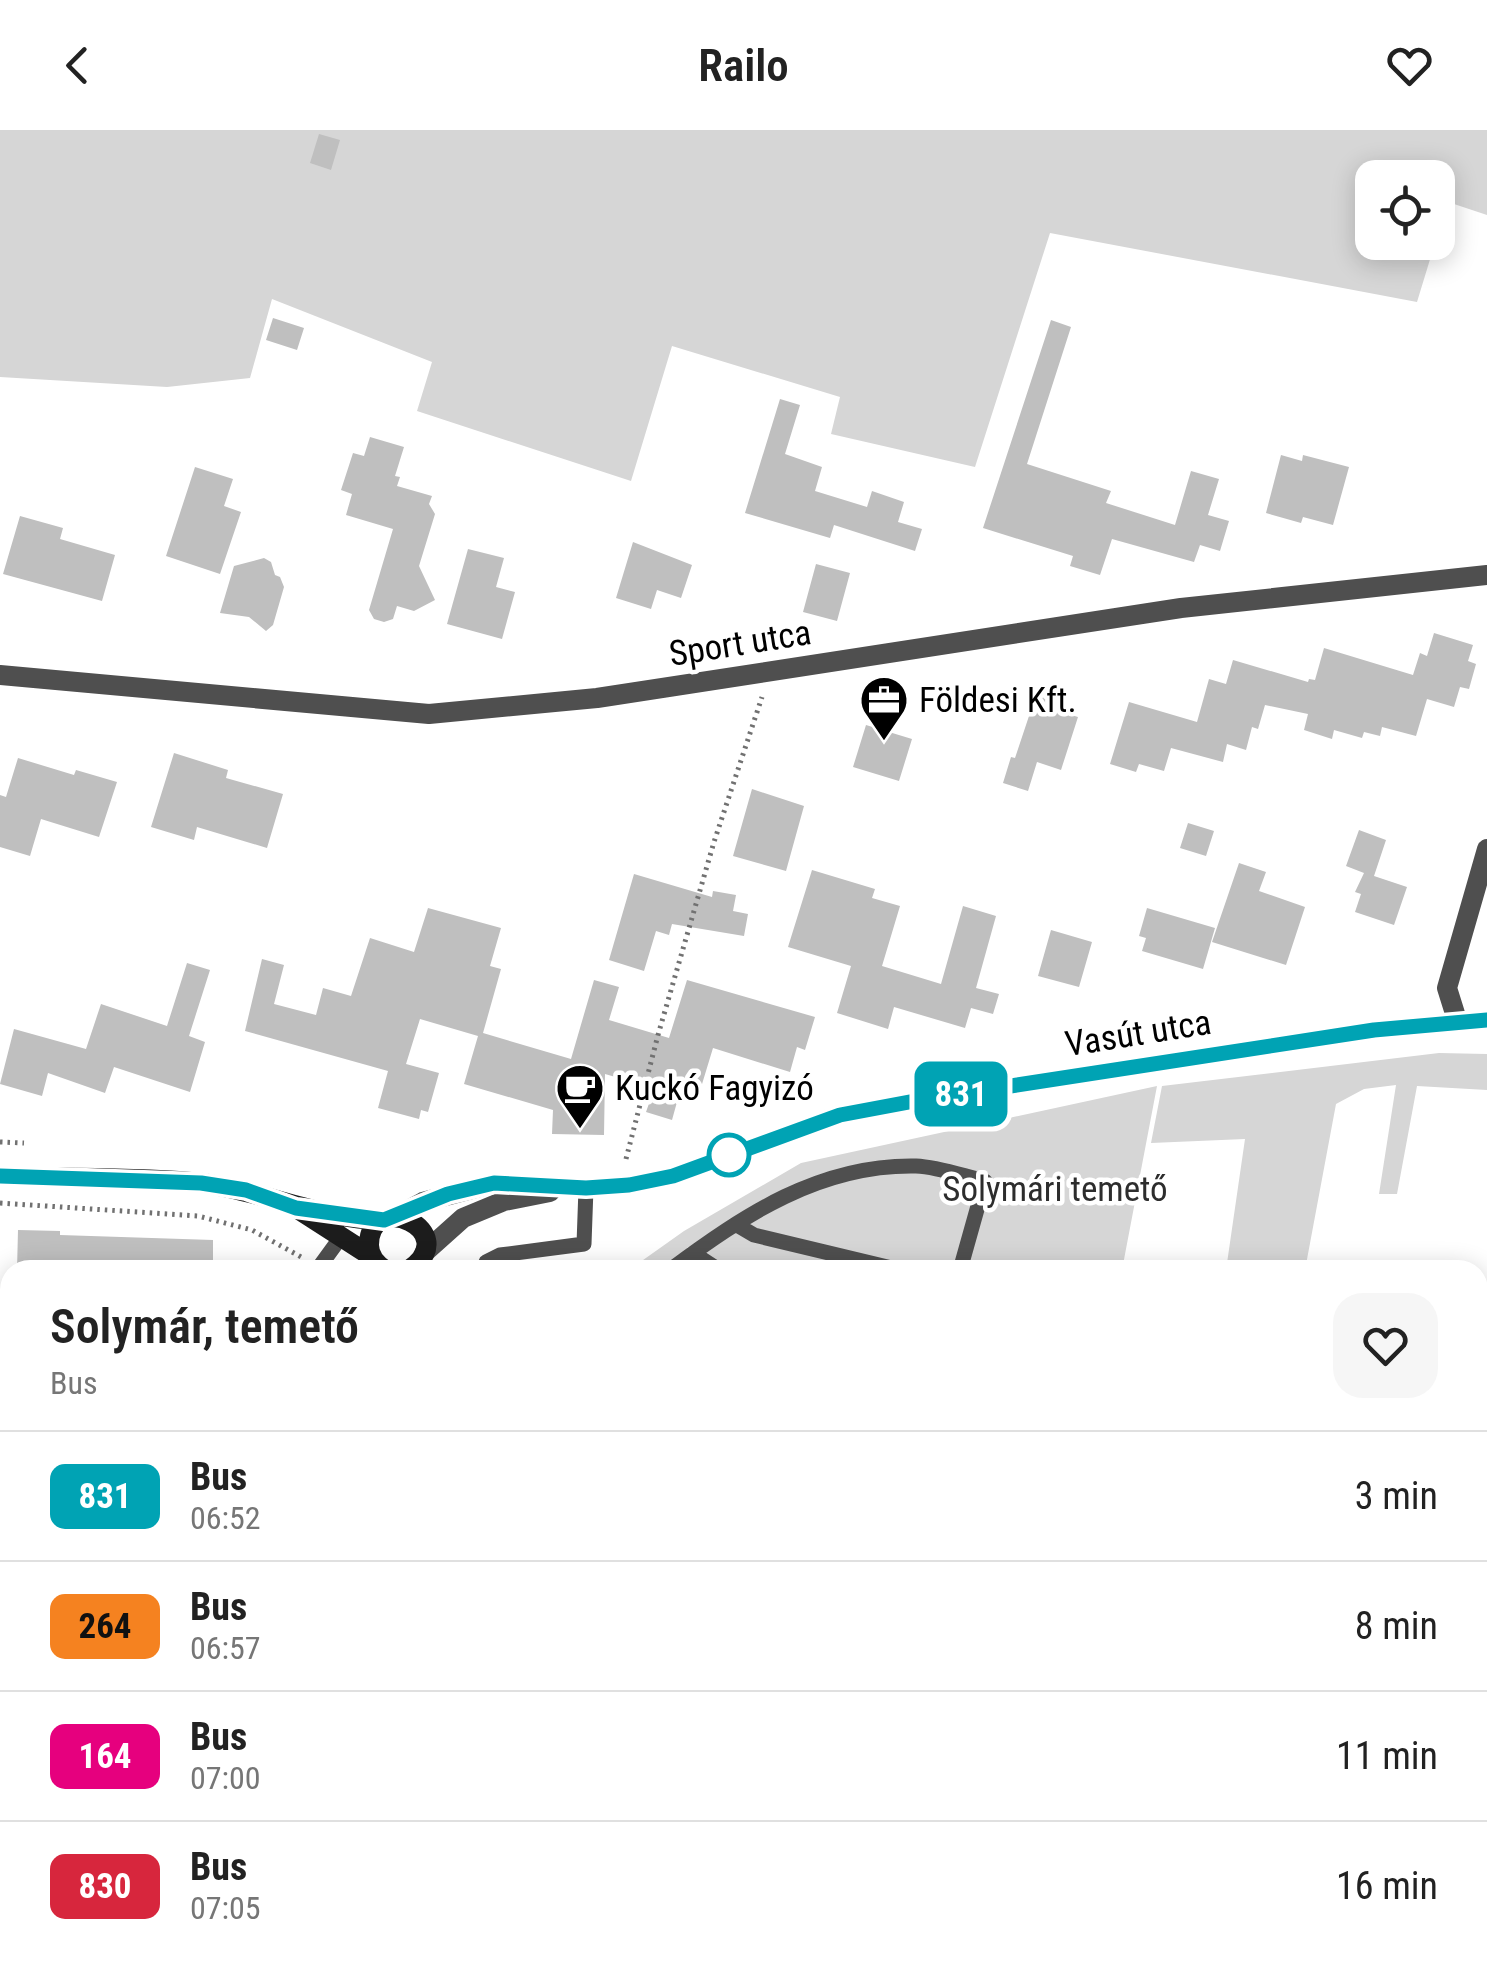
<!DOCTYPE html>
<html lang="en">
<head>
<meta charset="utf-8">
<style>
	body { margin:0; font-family:"Roboto Condensed",sans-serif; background:#f6f6f6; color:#222; height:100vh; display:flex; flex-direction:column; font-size:38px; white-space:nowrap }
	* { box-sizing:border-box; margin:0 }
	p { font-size:32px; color:#767676 }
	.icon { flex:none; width:55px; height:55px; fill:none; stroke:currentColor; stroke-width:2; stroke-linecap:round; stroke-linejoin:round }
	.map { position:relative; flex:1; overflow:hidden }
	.drawer { position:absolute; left:0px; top:1130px; width:1488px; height:710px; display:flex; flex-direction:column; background:#fff; border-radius:30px 30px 0 0; box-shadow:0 5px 25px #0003 }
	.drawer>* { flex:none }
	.badge { padding:0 20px; border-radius:15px; font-size:35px; line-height:65px }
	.buttons { position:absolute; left:1355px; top:30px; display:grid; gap:20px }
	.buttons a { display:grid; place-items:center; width:100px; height:100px; border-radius:20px; background:#fff; box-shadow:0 5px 25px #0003; font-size:50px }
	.map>.badge { position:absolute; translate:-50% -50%; box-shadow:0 0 0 5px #fff }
	.round { display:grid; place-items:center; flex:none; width:105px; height:105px; border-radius:30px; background:#f6f6f6 }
	.summary { display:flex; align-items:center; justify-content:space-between; height:170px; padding:0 50px }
	h1 { font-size:48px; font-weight:600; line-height:75px }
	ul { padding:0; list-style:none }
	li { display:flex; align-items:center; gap:30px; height:130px; padding:0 50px; border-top:2px solid #e0e0e0 }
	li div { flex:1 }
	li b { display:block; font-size:38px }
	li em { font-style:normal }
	li .badge { min-width:110px; font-weight:700; text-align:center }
	header { display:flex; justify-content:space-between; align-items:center; height:130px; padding:0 50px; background:#fff; font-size:45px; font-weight:600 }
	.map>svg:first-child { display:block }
	.green { fill:#d6d6d6 }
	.building { fill:#bfbfbf }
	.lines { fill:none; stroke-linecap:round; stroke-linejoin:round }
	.path { stroke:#717171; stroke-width:5; stroke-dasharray:2.5 5; stroke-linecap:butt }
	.service { stroke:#4f4f4f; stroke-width:15 }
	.minor { stroke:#4f4f4f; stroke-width:20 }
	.tertiary { stroke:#4f4f4f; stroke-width:20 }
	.secondary { stroke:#1c1c1c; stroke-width:20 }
	.line-casing { stroke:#fff; stroke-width:22 }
	.line { stroke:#00a3b4; stroke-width:15 }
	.stop-dot { fill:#fff; stroke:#00a3b4; stroke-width:5 }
	.labels { text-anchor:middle; stroke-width:9; stroke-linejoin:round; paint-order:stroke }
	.street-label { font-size:35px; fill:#000; stroke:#fff }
	.poi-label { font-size:35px; fill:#000; stroke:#fff; text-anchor:start }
	.park-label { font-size:35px; fill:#2d2d2d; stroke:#fff }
</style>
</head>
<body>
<header><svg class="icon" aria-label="back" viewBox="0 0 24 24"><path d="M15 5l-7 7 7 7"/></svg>Railo<svg class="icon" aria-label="heart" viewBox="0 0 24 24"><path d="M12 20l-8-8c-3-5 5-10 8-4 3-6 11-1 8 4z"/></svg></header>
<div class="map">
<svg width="1487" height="1840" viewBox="0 0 1487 1840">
	<rect width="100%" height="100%" fill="#fff"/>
	<!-- green -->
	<path class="green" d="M0,0H1487V85L1448,72L1438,105V48H1372V112L1435,113L1417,172L1050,103L975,337L831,304L840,267L672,216L631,351L417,281L432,232L272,169L250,248L167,257L0,247Z
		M1439,923L1487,924V960L1417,956L1397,1064H1379L1396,955L1364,959L1336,974L1305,1140H1226L1245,1009L1151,1013L1162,956Z
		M1157,956L1122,1140H629L684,1101L801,1033Z
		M1129,1830H1185L1184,1840H1127Z"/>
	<!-- building -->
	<path class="building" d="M319,4L340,10L331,40L310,33Z
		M273,188L304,198L297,220L266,210Z
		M1051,190L1071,197L1027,334L1111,361L1106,373L1175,395L1191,341L1219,349L1208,385L1229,391L1220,421L1200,415L1194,432L1112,409L1100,445L1070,436L1073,426L983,398Z
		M780,269L800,275L785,324L822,337L815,361L867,377L872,361L904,372L898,392L922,399L915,421L834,395L830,408L745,383Z
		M370,307L404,317L395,346L400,347L397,356L432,366L429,374L435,384L419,436L435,470L414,481L397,476L393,489L384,492L374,489L369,480L393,399L346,385L352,364L341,360L353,323L364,326Z
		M1281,325L1302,331L1303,325L1349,337L1333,395L1303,387L1301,393L1266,383Z
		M195,337L233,349L224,376L241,382L220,444L166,426Z
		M20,386L63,398L60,409L115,425L102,471L3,444Z
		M633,412L692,435L681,468L657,460L651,479L616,468Z
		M468,419L504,428L496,457L515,462L502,509L447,494Z
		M264,428L271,432L275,445L280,447L284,457L273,495L266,501L249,487L220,483L234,436Z
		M816,434L850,443L837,491L803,482Z
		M1434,503L1473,515L1468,531L1476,534L1469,559L1460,557L1454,577L1427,569L1416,606L1382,597L1380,606L1364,602L1362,608L1334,600L1332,609L1304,600L1308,584L1265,575L1258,599L1252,597L1246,620L1227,614L1223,632L1171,618L1164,641L1139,634L1136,642L1110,634L1129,572L1197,592L1209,549L1226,554L1233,530L1308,552L1309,549L1315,550L1324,518L1413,545L1420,523L1427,526Z
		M1038,559L1066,568L1061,582L1078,587L1061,640L1037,632L1028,661L1003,653L1011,627L1015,628Z
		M866,595L912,609L899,651L853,637Z
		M174,623L228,640L226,648L283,664L267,718L197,697L194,710L151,697Z
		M18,628L74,645L76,640L117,652L99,707L41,689L30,726L0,717V665L6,667Z
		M752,659L804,676L786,741L733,726Z
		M1188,693L1214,701L1206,726L1180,718Z
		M1359,700L1386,710L1374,746L1407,757L1394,795L1355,782L1361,764L1355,762L1364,743L1346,736Z
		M1239,733L1266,742L1259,761L1305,777L1286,835L1212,812Z
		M812,740L875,759L872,768L900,776L882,836L941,854L963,776L996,786L976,858L999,864L993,884L971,878L965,898L894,877L888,899L837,883L851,836L788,817Z
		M634,744L712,767L713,761L736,765L733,781L748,784L744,806L672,794L669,805L656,801L644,841L609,830Z
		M428,778L501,798L490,836L501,839L483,903L571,929L594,850L619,857L609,890L669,908L687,850L815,887L805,920L797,917L790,942L713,918L699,964L687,960L683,974L677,972L672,990L646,982L653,962H649L650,957L605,944L604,1005L552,1004L553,980L464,954L478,906L420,889L406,934L439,943L428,982L421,980L419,989L378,978L388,941L245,901L262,829L284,835L274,874L316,885L323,858L351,866L370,808L414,822Z
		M1147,778L1215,798L1203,839L1142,821L1146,808L1139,806Z
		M1051,800L1092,812L1079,857L1038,846Z
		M187,833L210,840L189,906L205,912L190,962L114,937L105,963L48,943L42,966L0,954L14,899L86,919L101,874L167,896Z
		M18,1100L60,1101V1105L213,1110V1140H17Z"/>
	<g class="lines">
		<!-- path -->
		<path class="path" d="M0,1012L24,1013
			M626,1029L658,905L714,712L762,567
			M0,1073L198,1086L252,1100L303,1128
			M83,1840L92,1830"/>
		<!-- service -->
		<path class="service" d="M737,1095L754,1105L900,1140
			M693,1123L719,1140
			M317,1140L341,1107
			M484,1140L486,1132L500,1125L584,1114L586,1058
			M670,1140C744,1085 820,1034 916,1036C939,1037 963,1046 985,1051L960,1140"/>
		<!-- minor -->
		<path class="minor" d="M0,545L429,584L597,568L1181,478L1487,445
			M1457,890L1447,858L1487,719
			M0,1424L10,1425
			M408,1830L481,1840"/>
		<!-- tertiary -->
		<path class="tertiary" d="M397,1086L423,1072L494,1053L586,1058L629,1055L673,1046L840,985L920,970L1374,900L1487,890
			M425,1122L463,1088L504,1071L550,1062"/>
		<!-- secondary -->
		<path class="secondary" d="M0,1046C67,1049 135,1046 202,1053C264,1061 321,1090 384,1090
			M301,1081L371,1126
			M385,1140C376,1134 369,1126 369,1115C369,1058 465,1101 409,1140
			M124,1840L133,1830"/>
	</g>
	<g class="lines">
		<!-- line casing -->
		<g class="line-casing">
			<path id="line" d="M0,1046L201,1053L246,1060L296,1078L384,1090L448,1064L494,1053L586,1058L629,1055L673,1046L840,985L920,970L1374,900L1487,890"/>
		</g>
		<!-- line -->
		<use href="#line" class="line"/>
	</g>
	<!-- icons -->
	<defs>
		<g id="office-pin" transform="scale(2.5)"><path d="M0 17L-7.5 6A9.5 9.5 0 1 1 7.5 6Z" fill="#000" stroke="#fff"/><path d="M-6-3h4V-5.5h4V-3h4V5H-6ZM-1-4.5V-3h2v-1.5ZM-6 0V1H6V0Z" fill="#fff"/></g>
		<g id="cafe-pin" transform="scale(2.5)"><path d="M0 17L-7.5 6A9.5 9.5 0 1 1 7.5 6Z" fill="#000" stroke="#fff"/><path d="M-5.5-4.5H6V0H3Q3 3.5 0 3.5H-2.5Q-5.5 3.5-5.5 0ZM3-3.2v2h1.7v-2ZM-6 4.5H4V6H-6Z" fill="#fff"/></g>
	</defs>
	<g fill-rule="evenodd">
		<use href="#office-pin" x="884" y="570"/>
		<use href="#cafe-pin" x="580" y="958"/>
	</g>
	<!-- markers -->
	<circle class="stop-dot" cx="729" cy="1025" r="20"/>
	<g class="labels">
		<!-- street labels -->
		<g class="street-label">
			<text transform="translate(740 513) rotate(-9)" y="12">Sport utca</text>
			<text transform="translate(1138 903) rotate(-9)" y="12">Vasút utca</text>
		</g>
		<!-- poi labels -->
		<g class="poi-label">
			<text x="919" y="582">Földesi Kft.</text>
			<text x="615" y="970">Kuckó Fagyizó</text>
		</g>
		<!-- park labels -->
		<g class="park-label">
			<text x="1055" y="1071">Solymári temető</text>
		</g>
	</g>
</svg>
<div class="buttons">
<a><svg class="icon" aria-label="locate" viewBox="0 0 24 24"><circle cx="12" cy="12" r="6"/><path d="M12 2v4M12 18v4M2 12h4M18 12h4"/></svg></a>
</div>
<b class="badge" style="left:961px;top:964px;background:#00a3b4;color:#fff">831</b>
<section class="drawer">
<div class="summary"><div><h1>Solymár, temető</h1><p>Bus</p></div><a class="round"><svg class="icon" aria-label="heart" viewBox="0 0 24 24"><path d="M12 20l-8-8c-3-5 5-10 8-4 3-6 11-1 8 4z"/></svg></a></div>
<ul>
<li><span class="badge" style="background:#00a3b4;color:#fff">831</span><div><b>Bus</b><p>06:52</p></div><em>3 min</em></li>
<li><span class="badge" style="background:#f58220;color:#111">264</span><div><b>Bus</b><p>06:57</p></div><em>8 min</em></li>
<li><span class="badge" style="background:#e6007e;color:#fff">164</span><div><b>Bus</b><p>07:00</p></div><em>11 min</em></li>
<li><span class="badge" style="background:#d7263d;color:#fff">830</span><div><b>Bus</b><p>07:05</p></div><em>16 min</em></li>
</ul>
</section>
</div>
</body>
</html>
